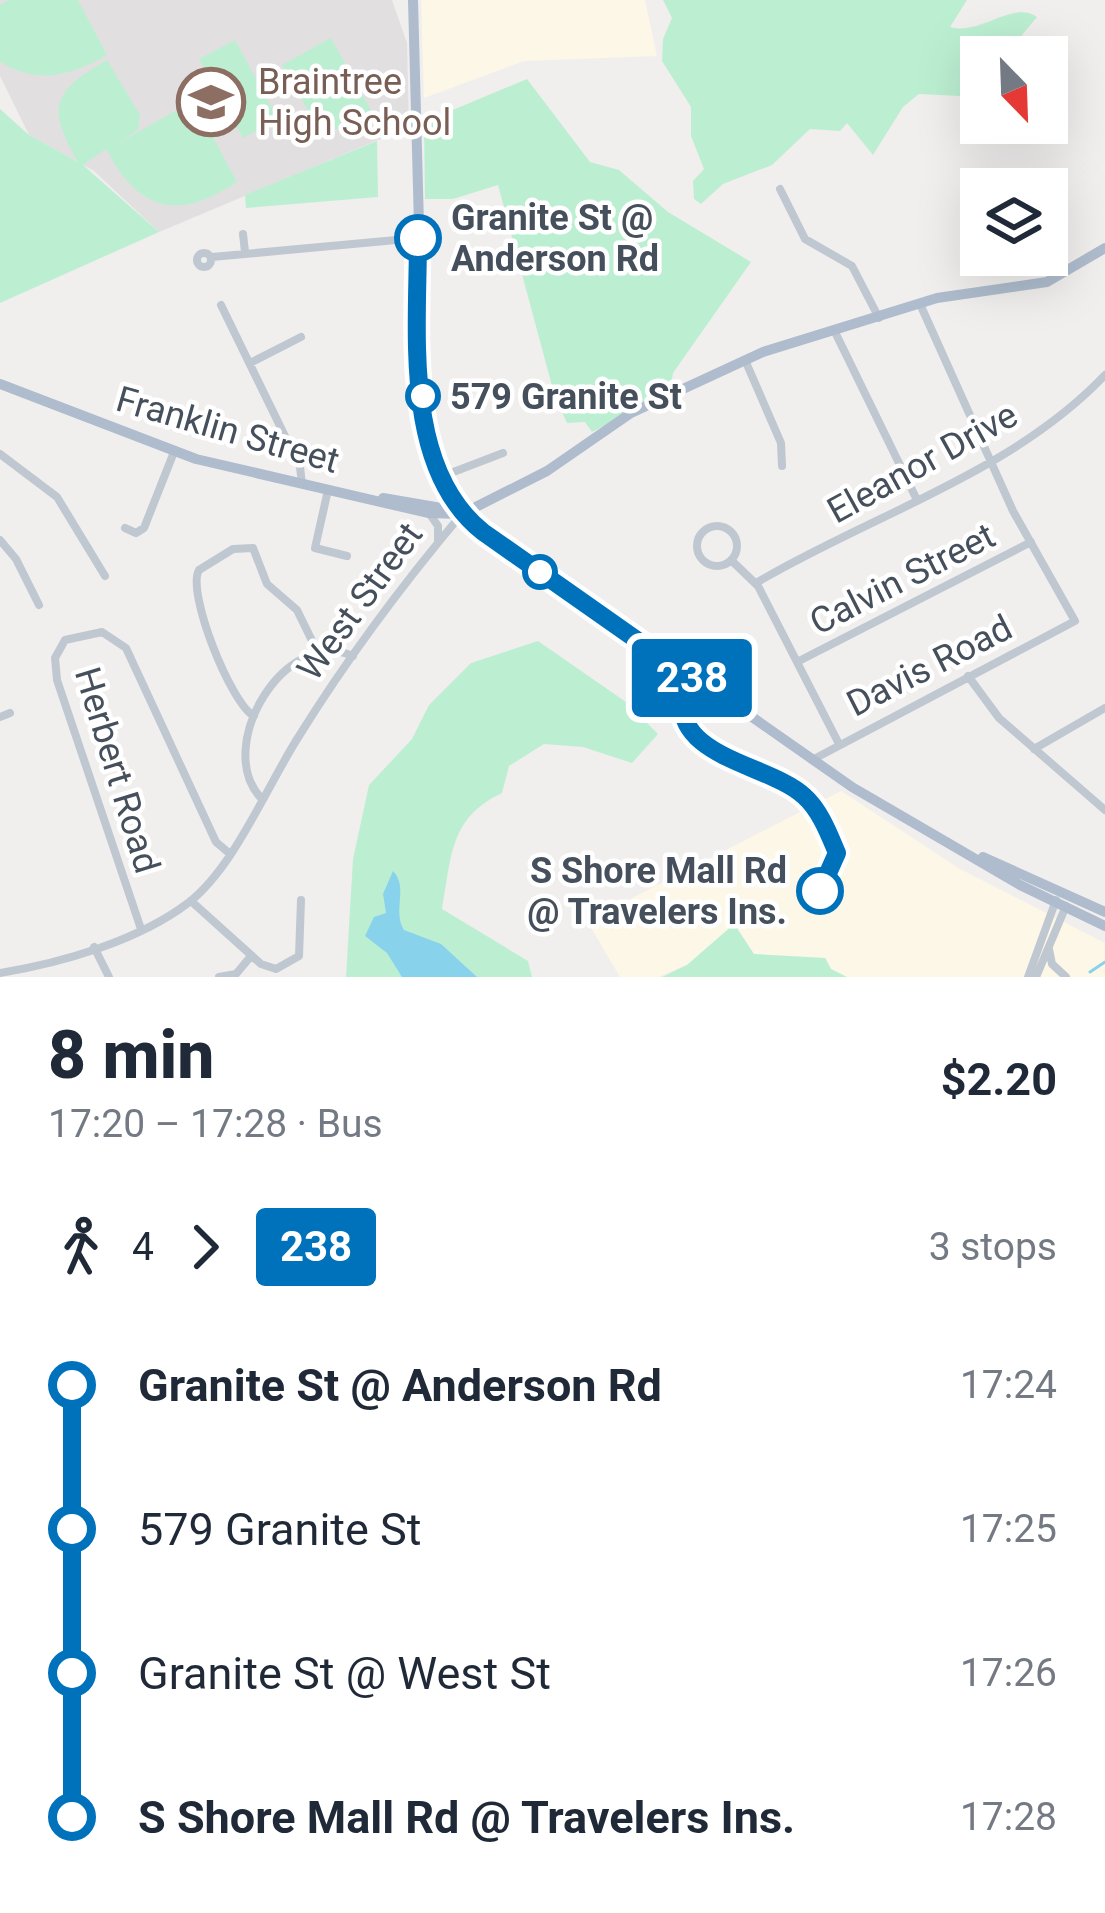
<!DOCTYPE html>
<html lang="en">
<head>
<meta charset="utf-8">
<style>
	body { margin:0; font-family:Roboto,sans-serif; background:#f2f2f3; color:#1f2937; height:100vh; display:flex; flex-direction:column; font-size:45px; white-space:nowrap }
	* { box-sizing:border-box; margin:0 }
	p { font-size:39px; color:#747a83 }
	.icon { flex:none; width:66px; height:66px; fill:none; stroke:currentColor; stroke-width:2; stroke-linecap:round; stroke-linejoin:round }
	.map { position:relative; height:977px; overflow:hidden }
	.details { display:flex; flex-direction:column; background:#fff; flex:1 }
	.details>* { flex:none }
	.badge { padding:0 24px; border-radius:9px; font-size:42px; line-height:78px }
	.needle { width:78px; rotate:157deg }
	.controls { position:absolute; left:960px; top:36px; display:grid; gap:24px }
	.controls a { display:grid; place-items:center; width:108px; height:108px; border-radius:0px; background:#fff; box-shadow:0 12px 48px #0002; font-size:60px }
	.map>.badge { position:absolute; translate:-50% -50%; box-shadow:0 0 0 6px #fff }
	.legs { display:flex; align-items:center; gap:18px; height:132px; padding:0 48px; font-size:39px }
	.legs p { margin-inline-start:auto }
	.headline { display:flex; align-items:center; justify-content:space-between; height:204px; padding:0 48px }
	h1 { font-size:66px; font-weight:800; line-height:90px }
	ul { padding:0 48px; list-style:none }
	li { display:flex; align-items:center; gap:42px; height:144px; font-size:45px }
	li i { display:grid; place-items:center; width:18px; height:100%; margin:0 15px; background:currentColor }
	li i::after { content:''; width:30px; height:30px; margin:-15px; border:9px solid; border-radius:50%; background:#fff }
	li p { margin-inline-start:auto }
	li:first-child i { background:linear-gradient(#0000 50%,currentColor 0) }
	li:last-child i { background:linear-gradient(currentColor 50%,#0000 0) }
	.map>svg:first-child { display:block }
	.commercial { fill:#fcf7e7 }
	.education { fill:#e2dfe0 }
	.green { fill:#bcefd2 }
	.water { fill:#89d2ec }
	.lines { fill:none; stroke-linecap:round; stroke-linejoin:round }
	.stream { stroke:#89d2ec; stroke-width:3 }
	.minor { stroke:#bfc8d0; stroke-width:8 }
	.major { stroke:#aebccd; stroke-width:10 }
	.line-1-casing { stroke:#fff; stroke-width:27 }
	.line-1 { stroke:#0072bc; stroke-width:18 }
	.stop-1-dot { fill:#fff; stroke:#0072bc; stroke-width:6 }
	.labels { text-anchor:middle; stroke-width:9; stroke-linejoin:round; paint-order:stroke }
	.education-label { font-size:36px; fill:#785e54; stroke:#fff; text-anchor:start }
	.stop-label { font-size:36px; font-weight:bold; fill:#46505c; stroke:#fff; text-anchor:start }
	.street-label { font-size:36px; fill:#46505c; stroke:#fff }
</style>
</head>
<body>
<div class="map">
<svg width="1105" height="977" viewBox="0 0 1105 977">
	<rect width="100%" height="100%" fill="#f1eeee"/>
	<!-- commercial -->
	<path class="commercial" d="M421,0H645L657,56L524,61L424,98Z
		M841,791L960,869L1105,943V977H847L831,969L826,958L754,954L735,924L688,964L659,977H620L587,921Z"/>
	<!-- education -->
	<path class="education" d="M0,0H392L407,43L409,127L159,232L94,171L29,135L0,76Z"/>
	<!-- green -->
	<path class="green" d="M8,0H78L107,55C70,76 39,85 0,62V5Z
		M663,0H967L950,27C981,36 1012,0 1037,17L1022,35L1021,57H981V97L919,94L903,107L873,155L847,123L840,131L810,129L772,165L723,184L701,204L694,199L693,181L704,169L691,136V107L662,61L663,39L672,18Z
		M331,38L371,110L323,137L282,65Z
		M235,40L278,119L243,138L199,59Z
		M107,60L140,115L138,130L115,145L186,105L198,109L237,182C177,222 139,211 106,149L83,165L159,232L0,303V109L29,135L78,162C47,108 51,92 107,60Z
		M527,79L590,162L619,170L668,212L751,262L673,373L670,392L592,432L585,422L567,423L555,397L498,185L453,199H425L424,122Z
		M377,141L378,197L246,208L245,195Z
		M538,641L626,702L658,734L632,763L583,747L544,744L509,766L502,793C449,818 452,856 442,909L528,961L532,977H346L353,859L369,785L412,739L429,705L471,663Z
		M734,924L754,954L825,958L831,969L847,977H662L687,965Z"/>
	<!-- water -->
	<path class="water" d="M393,871C409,888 392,910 404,930L441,944L477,977H402L387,953L365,936L374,917L386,913L383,894Z"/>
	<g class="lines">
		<!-- stream -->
		<path class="stream" d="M1090,972L1105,962"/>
		<!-- minor -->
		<path class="minor" d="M780,189L805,239L852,266L879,318
			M243,234L245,252
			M197 260a7 7 0 1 1 14 0a7 7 0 1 1-14 0Z
			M212,257L418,238
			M221,305L300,467L302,484
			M835,332L917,500
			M745,360L781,443L782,466
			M250,363L301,337
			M0,454L57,497L105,576
			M443,476L503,453
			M328,490L315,548L347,556
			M429,513L438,526V542
			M697 546a20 20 0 1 1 40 0a20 20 0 1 1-40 0Z
			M125,528L136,533L144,528L174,452
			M0,540L16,559L39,605
			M731,560L758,586L838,742
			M756,583C871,515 1012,473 1105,375
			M797,662L1031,542
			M968,676L999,718L1105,810
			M254,716C231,704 186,592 199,570L233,549L253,548L267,584L297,610L318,653
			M0,717L10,713
			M1034,749L1105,708
			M812,760L1075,621L1013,511L920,304
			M261,798C213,747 285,626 353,656
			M191,901L261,964L276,969L299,956L301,900
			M141,929L57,680L55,658L65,640L102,632L126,648L216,842L229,853
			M94,947L109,977
			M1049,949L1052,964L1066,977
			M0,973C61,963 138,941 188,903C234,868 267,786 299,736C347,659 402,585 461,515
			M219,977L236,974L251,956
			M1028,977L1056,900
			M1036,977L1066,906"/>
		<!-- major -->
		<path class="major" d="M413,0L424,414L435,461L462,514L852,787L1020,885L1105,926
			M0,384L196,459L428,513L462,514
			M383,498L447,509
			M462,514L547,471L631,413L763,352L937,298L1047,282L1105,248
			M983,857L1105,912"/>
	</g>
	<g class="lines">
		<!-- line-1 casing -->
		<g class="line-1-casing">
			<path id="line-1" d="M418,238C418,331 402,468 483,532L698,683L683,693C671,758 770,764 804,796C820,810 829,834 837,853L820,891"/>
		</g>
		<!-- line-1 -->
		<use href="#line-1" class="line-1"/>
	</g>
	<!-- icons -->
	<defs>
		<g id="school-ring" transform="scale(3.45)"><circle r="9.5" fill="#fff" stroke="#8d6e63" stroke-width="1.5"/><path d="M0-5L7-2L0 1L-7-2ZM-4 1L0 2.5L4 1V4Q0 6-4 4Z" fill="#8d6e63"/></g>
	</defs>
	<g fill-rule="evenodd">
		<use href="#school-ring" x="211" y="102"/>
	</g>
	<!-- markers -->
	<g class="stop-1-dot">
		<circle cx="418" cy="238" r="21"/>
		<circle cx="423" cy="396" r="15"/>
		<circle cx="540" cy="572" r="15"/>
		<circle cx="820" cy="891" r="21"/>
	</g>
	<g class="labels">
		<!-- education labels -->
		<g class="education-label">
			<text x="258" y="94">Braintree<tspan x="258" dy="41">High School</tspan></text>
		</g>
		<!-- stop labels -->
		<g class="stop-label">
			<text x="451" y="230">Granite St @<tspan x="451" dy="41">Anderson Rd</tspan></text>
			<text x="450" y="409">579 Granite St</text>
			<text x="787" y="883" text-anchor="end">S Shore Mall Rd<tspan x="787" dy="41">@ Travelers Ins.</tspan></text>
		</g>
		<!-- street labels -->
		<g class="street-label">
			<text transform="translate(228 429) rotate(16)" y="13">Franklin Street</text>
			<text transform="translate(922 462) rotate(-29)" y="13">Eleanor Drive</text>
			<text transform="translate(902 578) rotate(-27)" y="13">Calvin Street</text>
			<text transform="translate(359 601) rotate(-54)" y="13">West Street</text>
			<text transform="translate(929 665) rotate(-27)" y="13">Davis Road</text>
			<text transform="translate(118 770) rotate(73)" y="13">Herbert Road</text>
		</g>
	</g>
</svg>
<div class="controls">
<a><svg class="needle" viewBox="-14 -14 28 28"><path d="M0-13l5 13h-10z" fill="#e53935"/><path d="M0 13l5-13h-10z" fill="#747a83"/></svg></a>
<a><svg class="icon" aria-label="layers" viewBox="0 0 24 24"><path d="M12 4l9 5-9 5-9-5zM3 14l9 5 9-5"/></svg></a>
</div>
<b class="badge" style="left:692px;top:678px;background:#0072bc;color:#fff">238</b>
</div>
<section class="details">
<div class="headline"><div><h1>8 min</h1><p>17:20 – 17:28 · Bus</p></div><b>$2.20</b></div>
<div class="legs"><svg class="icon" aria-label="walk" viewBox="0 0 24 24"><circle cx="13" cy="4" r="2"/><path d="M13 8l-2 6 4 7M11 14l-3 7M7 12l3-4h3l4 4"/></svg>4<svg class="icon" aria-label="forward" viewBox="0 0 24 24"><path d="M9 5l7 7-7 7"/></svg><b class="badge" style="background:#0072bc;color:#fff">238</b><p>3 stops</p></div>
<ul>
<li><i style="color:#0072bc"></i><b>Granite St @ Anderson Rd</b><p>17:24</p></li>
<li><i style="color:#0072bc"></i><span>579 Granite St</span><p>17:25</p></li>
<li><i style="color:#0072bc"></i><span>Granite St @ West St</span><p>17:26</p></li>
<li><i style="color:#0072bc"></i><b>S Shore Mall Rd @ Travelers Ins.</b><p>17:28</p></li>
</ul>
</section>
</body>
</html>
